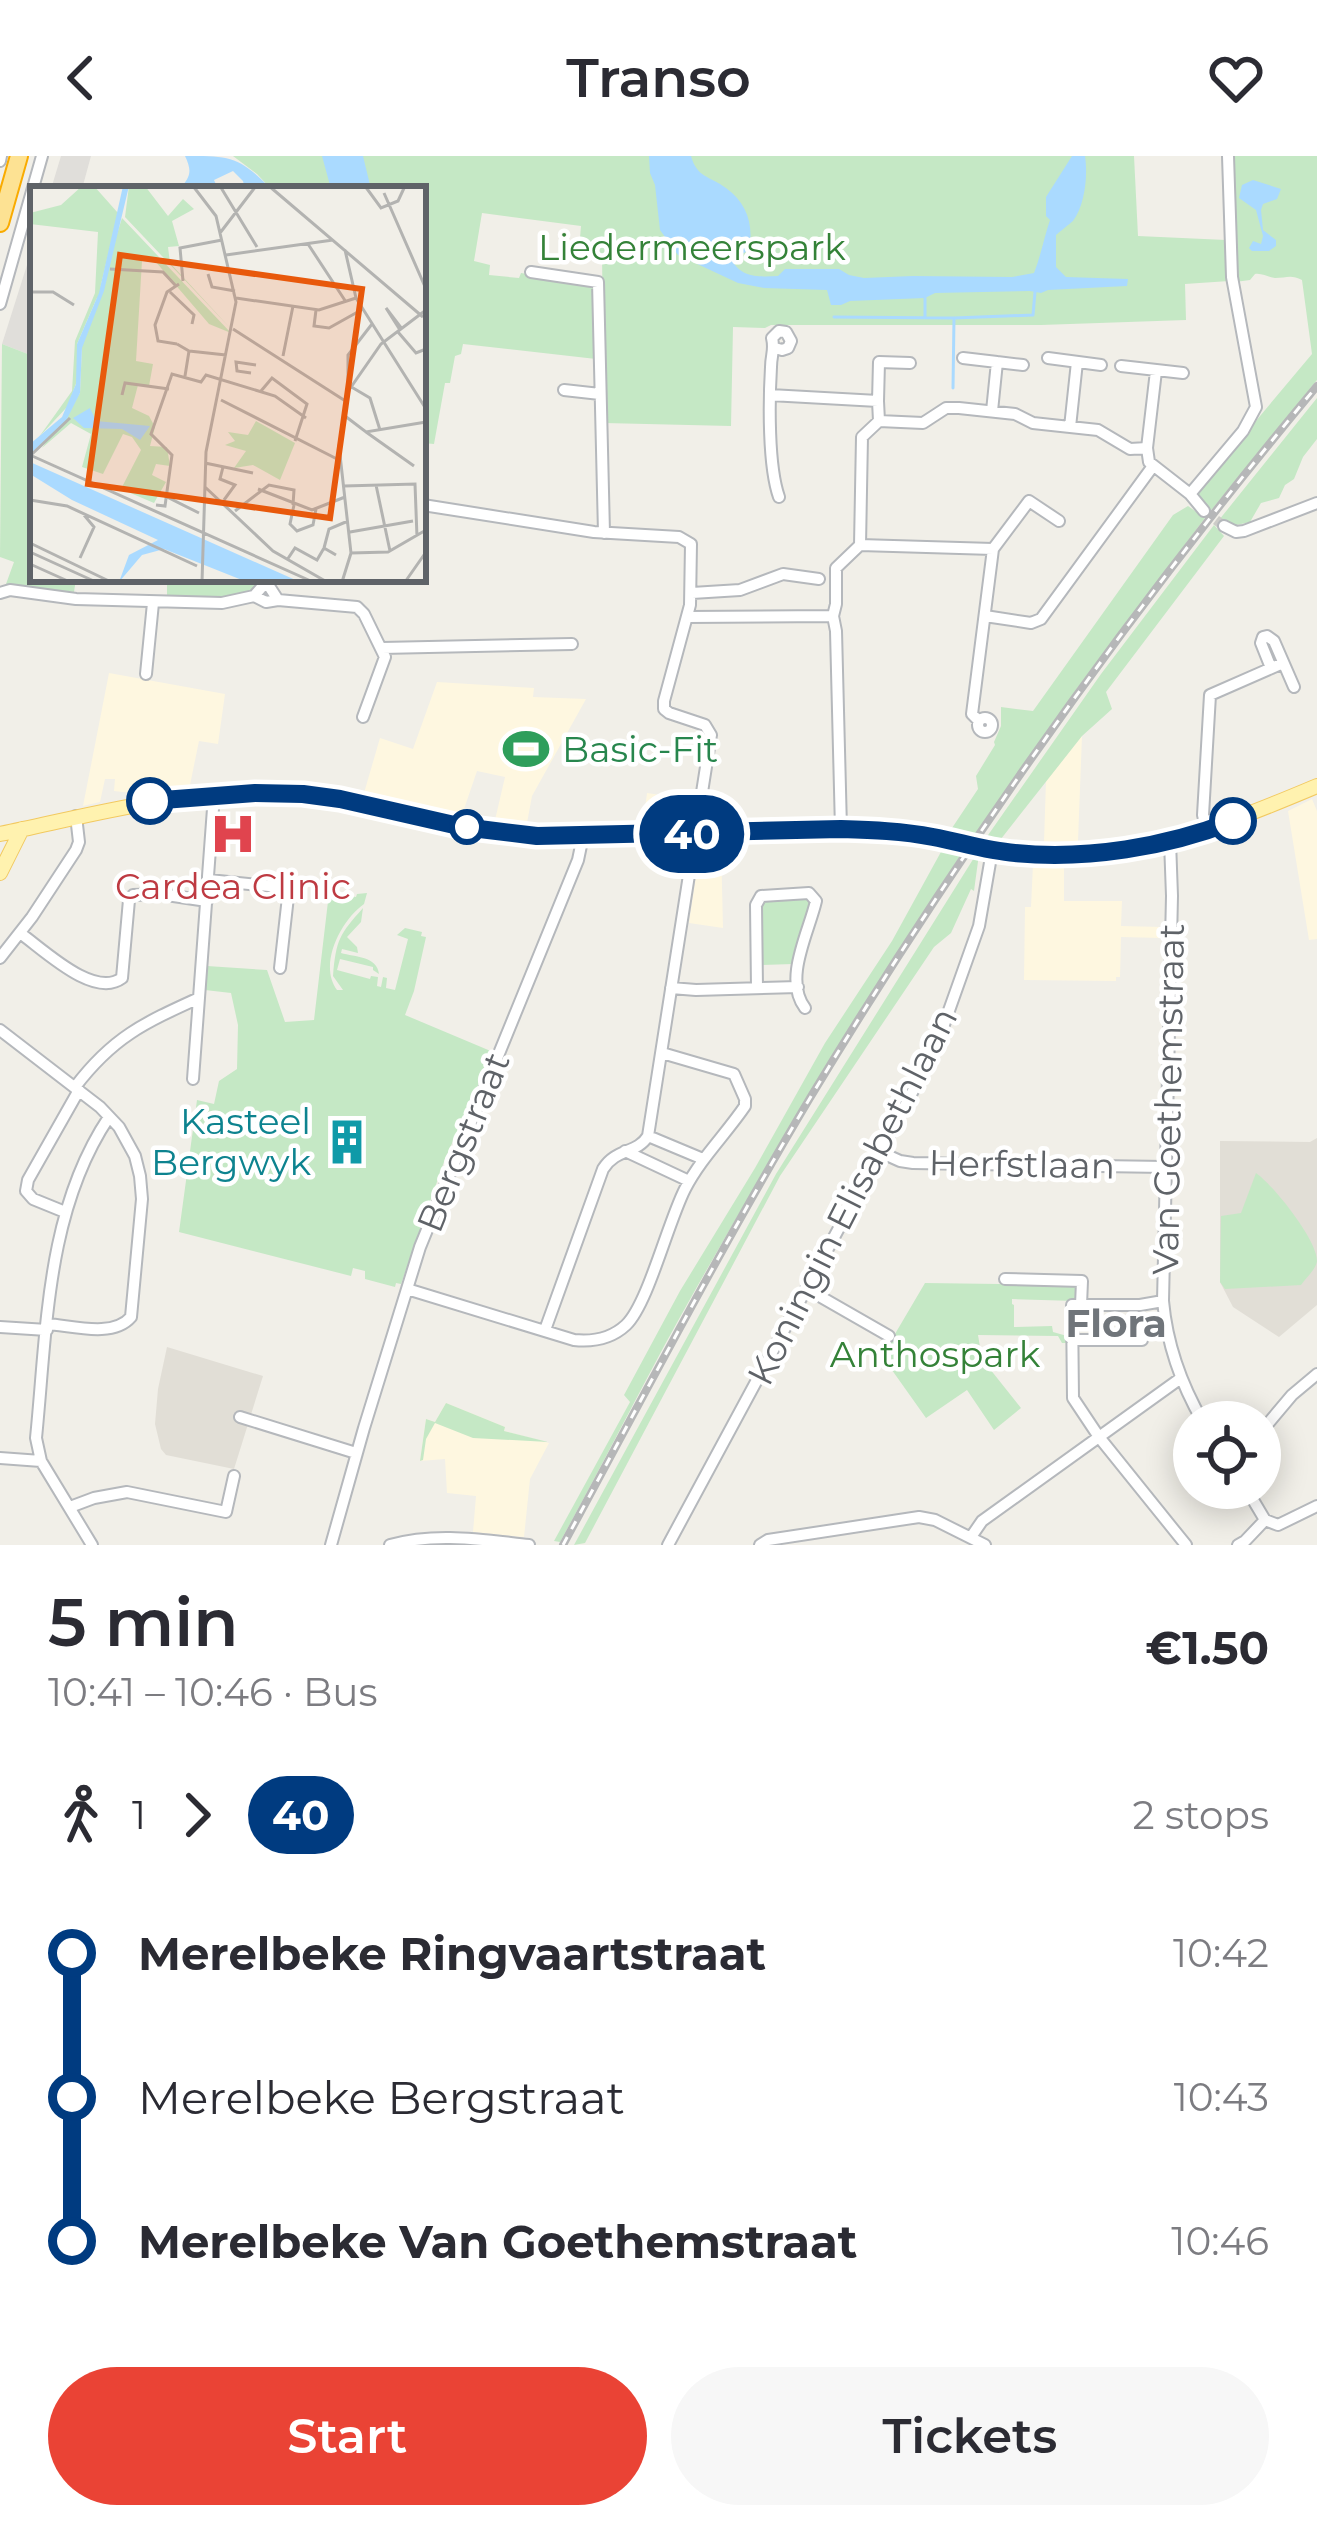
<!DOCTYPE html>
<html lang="en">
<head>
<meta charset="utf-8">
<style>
	body { margin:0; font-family:Montserrat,sans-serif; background:#f7f7f7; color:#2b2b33; height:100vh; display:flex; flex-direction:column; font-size:45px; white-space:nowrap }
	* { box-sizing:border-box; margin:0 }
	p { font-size:39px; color:#7c7c81 }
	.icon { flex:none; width:66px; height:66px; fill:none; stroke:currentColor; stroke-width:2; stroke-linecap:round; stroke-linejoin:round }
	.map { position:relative; height:1389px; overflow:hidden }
	.side { display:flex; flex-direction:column; background:#fff; flex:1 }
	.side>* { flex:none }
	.badge { padding:0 24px; border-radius:39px; font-size:42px; line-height:78px }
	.fabs { position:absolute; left:1173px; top:1245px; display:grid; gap:24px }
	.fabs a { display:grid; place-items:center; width:108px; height:108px; border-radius:50%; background:#fff; box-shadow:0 6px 30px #0003; font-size:60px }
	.map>.badge { position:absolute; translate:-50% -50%; box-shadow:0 0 0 6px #fff }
	.legs { display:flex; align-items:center; gap:18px; height:132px; padding:0 48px; font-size:39px }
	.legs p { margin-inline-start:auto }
	.headline { display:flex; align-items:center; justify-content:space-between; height:204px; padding:0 48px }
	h1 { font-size:66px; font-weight:600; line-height:90px }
	.button { display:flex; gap:24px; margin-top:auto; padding:24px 48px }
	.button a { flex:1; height:138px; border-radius:72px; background:#ea4335; color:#fff; font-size:48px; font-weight:600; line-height:138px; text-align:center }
	.button a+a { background:#f7f7f7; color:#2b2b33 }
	ul { padding:0 48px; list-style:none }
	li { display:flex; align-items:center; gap:42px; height:144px; font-size:45px }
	li i { display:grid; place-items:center; width:18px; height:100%; margin:0 15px; background:currentColor }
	li i::after { content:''; width:30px; height:30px; margin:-15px; border:9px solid; border-radius:50%; background:#fff }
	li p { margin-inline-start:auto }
	li:first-child i { background:linear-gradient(#0000 50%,currentColor 0) }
	li:last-child i { background:linear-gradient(currentColor 50%,#0000 0) }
	header { display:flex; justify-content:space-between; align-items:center; height:156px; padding:0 48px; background:#fff; font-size:54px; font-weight:600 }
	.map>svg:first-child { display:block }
	.commercial { fill:#fef7e0 }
	.industrial { fill:#e0deda }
	.education { fill:#e1ded6 }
	.green { fill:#c5e8c5 }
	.water { fill:#aadaff }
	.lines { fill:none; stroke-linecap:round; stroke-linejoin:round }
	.stream { stroke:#aadaff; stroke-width:3 }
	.minor-tunnel { stroke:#ccccc8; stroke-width:10; stroke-dasharray:10 5; stroke-linecap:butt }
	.minor-casing { stroke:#b5b8bc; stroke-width:14 }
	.major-casing { stroke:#f2c960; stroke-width:16 }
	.highway-casing { stroke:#f9ab00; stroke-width:20 }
	.minor { stroke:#fff; stroke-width:10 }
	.major { stroke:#fff2af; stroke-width:14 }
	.highway { stroke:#fde293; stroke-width:16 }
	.rail-casing { stroke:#b6b7b8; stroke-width:8 }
	.rail { stroke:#fff; stroke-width:3; stroke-dasharray:9; stroke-linecap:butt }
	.line-1-casing { stroke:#fff; stroke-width:27 }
	.line-1 { stroke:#003b80; stroke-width:18 }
	.stop-1-dot { fill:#fff; stroke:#003b80; stroke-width:6 }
	.labels { text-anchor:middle; stroke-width:9; stroke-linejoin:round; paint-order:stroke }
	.park-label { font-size:36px; fill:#348238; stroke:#fff }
	.leisure-label { font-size:36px; fill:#27864d; stroke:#fff; text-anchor:start }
	.health-label { font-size:36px; fill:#be3a42; stroke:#fff }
	.street-label { font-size:36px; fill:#5f6368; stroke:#fff }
	.culture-label { font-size:36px; fill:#0d838f; stroke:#fff; text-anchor:end }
	.neighbourhood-label { font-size:39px; font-weight:bold; fill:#70757a; stroke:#fff }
	.inset-road { fill:none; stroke:#b3b3b1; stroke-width:3 }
	.view { fill:#e8590c; fill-opacity:0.15; stroke:#e8590c; stroke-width:6 }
	.inset-edge { fill:none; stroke:#5f6368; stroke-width:6 }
</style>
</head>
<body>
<header><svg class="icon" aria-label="back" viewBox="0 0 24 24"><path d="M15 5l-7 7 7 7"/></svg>Transo<svg class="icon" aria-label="heart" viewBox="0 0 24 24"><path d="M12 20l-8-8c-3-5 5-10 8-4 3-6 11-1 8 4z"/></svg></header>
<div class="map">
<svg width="1317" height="1389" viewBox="0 0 1317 1389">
	<rect width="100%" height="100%" fill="#f1efe8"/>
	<!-- commercial -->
	<path class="commercial" d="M109,517L225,538L218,588L199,585L190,629L131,637L114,635L115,623H105L100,646L83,650Z
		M437,526L534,532L533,541L586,543L532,640L527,667L495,664L505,621L477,615L462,659L364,637L380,582L413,593Z
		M1082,580L1078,685L1044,686L1046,625Z
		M647,637L694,644L693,662L689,666L643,667Z
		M1312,643L1317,655V783L1309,784L1288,655Z
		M707,688H721L723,772L689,767L700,694Z
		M1064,707V745H1122L1121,770L1162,771L1161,782L1121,781L1120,821H1116V825L1024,824L1025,751H1031L1033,708Z
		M446,1247L505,1271L504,1275L549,1287L530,1323L524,1381L473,1376L476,1340L447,1337L445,1303L420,1305L426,1263L435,1266Z"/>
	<!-- industrial -->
	<path class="industrial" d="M61,0H91L82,33H51Z
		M33,90V200L2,188Z"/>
	<!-- education -->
	<path class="education" d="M1317,982V1149L1279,1181L1233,1151L1220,1126V985L1310,986Z
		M167,1191L263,1220L234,1313L166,1299L161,1293L155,1268L158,1233Z"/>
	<!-- green -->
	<path class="green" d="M233,0H1134L1138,80L1226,84L1229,125L1185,128L1186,164L1041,169H771L765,172L733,171L731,270L604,267L602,98L579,94L581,70L482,57L474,105L490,109L489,119L519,122L521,117L593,129L596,203L463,188L461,198L455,200L450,227H445L434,288L423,287V33H271L257,18Z
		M1231,0H1317V224L1209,357L1193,340L1312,198L1302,124C1291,118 1286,122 1275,122C1267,121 1262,117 1255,118L1250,124L1235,126Z
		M2,188L33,200V423H76L74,436L6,428L14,406L0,401Z
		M1317,242V283L1303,301L1294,323L1285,329L1279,342L1261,347L1250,366L1228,371L1219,364Z
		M1188,350L1205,362L1078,531L975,680L969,682L950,675L978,633L976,620L995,589L994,586L1001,570V551L1033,555L1173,359Z
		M1214,369L1224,380L1106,536L1112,553L1082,580L997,688L986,686V682L1101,518Z
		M167,423H267L242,442L167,445Z
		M950,691L964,694C871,836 782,981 698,1129C650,1213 607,1301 560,1386L554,1385L630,1246L624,1239L680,1135L755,1012L825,887L892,785L942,694Z
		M977,697L979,698L974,735L971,733L951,777L934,791L780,1020L585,1387L574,1389L776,1018Z
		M329,737L356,741L357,738L367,737L364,748C341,764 318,809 337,834H343L333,820C336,783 340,778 363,752L361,766L347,781L357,791L358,797L342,793L341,797C355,801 377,800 379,818L373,814V811L340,803L337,814L370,823L371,820L378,821L377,830L381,831L383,821L387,822L386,832L395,834L408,783L397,779L405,772L422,776L421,780L426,781L414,835L405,859L493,896L445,1003L401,1128L396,1127L395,1131L365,1123V1115L353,1112L351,1120L179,1076L197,944L214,948L219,925L237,913L238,869L231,837L205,834L207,810L267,814L285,866L314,864Z
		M803,740L810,747L802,781H799L795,792L797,794L793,808L762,809L760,749L766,741Z
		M1256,1017C1272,1028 1317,1083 1317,1105C1316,1113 1306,1122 1301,1129L1225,1133L1220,1126L1221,1060L1241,1057Z
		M925,1127L1078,1129L1076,1145L1012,1143V1148L1014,1149V1171L1052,1170L1053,1176L1067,1180L1066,1187H1062L1058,1180L978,1179L982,1203L1021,1252L994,1274L967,1234L926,1262L882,1200Z
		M446,1247L505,1271L504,1275L548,1286L473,1282L435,1267L426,1283L423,1304L420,1305L426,1263L435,1266Z"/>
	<!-- water -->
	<path class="water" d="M185,0C230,0 239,0 271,33H245L243,25L233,15L214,24L218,33H180C191,20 192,15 185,0Z
		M322,0H363L371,33H331Z
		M649,0H691C697,22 710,20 726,32C747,47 754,69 749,94L732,104C741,122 760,121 778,120L785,113H839L849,119L864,122L913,120L1012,121L1034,117C1041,99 1044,82 1050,64L1046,60V41L1072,0H1085C1088,19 1085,49 1073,65C1072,66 1057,78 1056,79V111L1066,121L1128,123L1127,130L1048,134L1041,137L1030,135L935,137L925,142L850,145L841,149H831L827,134L764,132L738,127L678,99L660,74L655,29L650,17Z
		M1253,24L1281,33L1277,43L1263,48L1261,54L1263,74L1276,84V90L1269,95H1252L1249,92L1253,85L1261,88L1263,80L1256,54L1239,42L1242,29Z"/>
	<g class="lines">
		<!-- stream -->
		<path class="stream" d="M925,160V142
			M834,161L954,162L1033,159L1035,136
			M953,232L954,162"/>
		<!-- minor-tunnel -->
		<path class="minor-tunnel" d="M1204,355L1224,370"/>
		<!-- minor casing -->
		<g class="minor-casing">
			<path id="minor" d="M0,5L1,0
				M531,116L598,126L604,377
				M0,148L42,0
				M775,192L782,194L788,192L791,185L786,176L779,175L772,182C775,194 771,199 771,211C769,245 768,310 779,341
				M963,202L997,206L992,255
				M1048,202L1101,209
				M997,206L1023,209
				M1121,210L1183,217
				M564,234L600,238
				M770,239L878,245L879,265
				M878,245L879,206L910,207
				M1070,271L1077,206
				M1147,292L1156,215
				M1190,338L1243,275L1256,251L1232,121L1228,0
				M423,349L594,376L679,381L691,388L690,449L664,545V553L669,557L705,569L711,579L648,980C637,998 616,992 603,1013L545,1174
				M1224,370L1236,376L1244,375L1317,347
				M860,389L862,281L879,265L923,267L946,252H959L1015,258L1033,267L1098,274L1130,293L1147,292L1149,306L1190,338L1204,355
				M860,389L993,393
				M993,393L1029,345L1059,365
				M0,437L10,434L76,443L222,447L254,440L269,423
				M692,437L740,434L783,418L819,423
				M254,440L266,446L278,444L267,427
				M278,444L357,451L364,458L385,501L363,561
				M833,460L836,475L841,673
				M985,460L1031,467L1041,463L1153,310
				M687,461L833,460L836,448V412L860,389
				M382,492L572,488
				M1271,512L1261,487L1263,481L1267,480L1274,485L1294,531
				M146,518L153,447
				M978 569a7 7 0 1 1 14 0a7 7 0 1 1-14 0Z
				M979,565L972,558L993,393
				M1207,675L1203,659L1210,539L1283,507
				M1170,685L1172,740L1163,1145C1167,1189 1181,1228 1203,1266
				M209,724L289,732L280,812
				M20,777C44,794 94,843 122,822L129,744L133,739L160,738L207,745
				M0,802L32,761L76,694L79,686L76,660
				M671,832L696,834L798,831
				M757,832L756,749L761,740L809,737L816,745C809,776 783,823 805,852
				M0,874L100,951L119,971L135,1000L140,1020L142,1043L131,1161C113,1182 73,1170 48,1168
				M193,923L214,639
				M75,931C113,881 144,867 199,842
				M648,980L703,1003
				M625,995L689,1025
				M880,996L900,1005L913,1007L1165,1011
				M65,1056L33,1043L26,1035L28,1024L79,934
				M1005,1123L1082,1125L1081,1149
				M407,1133L574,1184C593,1186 611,1183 626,1169C648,1148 668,1066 685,1033C701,1002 726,978 745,950V943L734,918L662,897
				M807,1133L889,1180
				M1163,1145L1140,1149H1072L1073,1242L1099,1281L1186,1389
				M0,1171L47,1174
				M1072,1184H1142
				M240,1261L356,1297
				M1260,1277L1292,1239L1317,1218
				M0,1302L41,1305
				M1246,1332L1265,1364
				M70,1351L94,1342L127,1336L226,1356L234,1320
				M1265,1364L1278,1369L1317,1350
				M971,1381L982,1365L1181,1222
				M92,1389L41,1305L36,1282C47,1173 46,1055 109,961
				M331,1389L364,1272L420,1091L578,704L583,680
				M390,1389C437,1376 482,1384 529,1389
				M668,1389L935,894L979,770L992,695
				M760,1389L768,1384L919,1361L935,1364L985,1389
				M1238,1389L1245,1385L1265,1364"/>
		</g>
		<!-- major casing -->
		<g class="major-casing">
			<path id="major" d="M0,678C101,657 201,628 306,638C384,645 459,676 538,680C641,686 745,670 848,673C875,674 902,675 929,680C956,685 982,694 1009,697C1123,709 1215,673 1317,630
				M0,717L22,673"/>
		</g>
		<!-- highway casing -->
		<g class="highway-casing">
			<path id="highway" d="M0,67L19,0"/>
		</g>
		<!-- minor -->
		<use href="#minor" class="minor"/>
		<!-- major -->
		<use href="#major" class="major"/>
		<!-- highway -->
		<use href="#highway" class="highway"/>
		<!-- rail casing -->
		<g class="rail-casing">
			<path id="rail" d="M563,1389C644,1239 723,1088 810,942C961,692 1130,454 1317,230"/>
		</g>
		<!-- rail -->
		<use href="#rail" class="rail"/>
	</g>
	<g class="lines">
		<!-- line-1 casing -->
		<g class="line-1-casing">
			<path id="line-1" d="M150,645L255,637L303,638L340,643L463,671L537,680L841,673C872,674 902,675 933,681C960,686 987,695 1015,697C1087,704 1166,691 1233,665"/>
		</g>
		<!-- line-1 -->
		<use href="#line-1" class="line-1"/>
	</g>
	<!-- icons -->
	<defs>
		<g id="stadium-bare" transform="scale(3.6)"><path d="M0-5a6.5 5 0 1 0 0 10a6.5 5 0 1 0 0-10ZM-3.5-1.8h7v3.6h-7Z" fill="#2e9e5b" stroke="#fff" stroke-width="2.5" paint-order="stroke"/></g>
		<g id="hospital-bare" transform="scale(3.6)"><path d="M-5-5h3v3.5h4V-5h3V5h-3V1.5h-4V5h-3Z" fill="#e0444e" stroke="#fff" stroke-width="2.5" paint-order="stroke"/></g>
		<g id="building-bare" transform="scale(3.6)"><path d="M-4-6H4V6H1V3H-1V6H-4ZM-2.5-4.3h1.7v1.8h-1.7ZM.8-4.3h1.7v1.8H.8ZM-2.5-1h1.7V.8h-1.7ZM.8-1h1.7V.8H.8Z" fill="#0f9aa8" stroke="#fff" stroke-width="2.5" paint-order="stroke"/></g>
	</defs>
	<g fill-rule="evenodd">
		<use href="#stadium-bare" x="526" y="593"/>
		<use href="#hospital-bare" x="233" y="678"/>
		<use href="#building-bare" x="347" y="986"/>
	</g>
	<!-- markers -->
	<g class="stop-1-dot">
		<circle cx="150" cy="645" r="21"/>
		<circle cx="1233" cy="665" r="21"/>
		<circle cx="467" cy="671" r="15"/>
	</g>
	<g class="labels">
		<!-- park labels -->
		<g class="park-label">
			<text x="692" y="104">Liedermeerspark</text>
			<text x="935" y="1211">Anthospark</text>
		</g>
		<!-- leisure labels -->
		<g class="leisure-label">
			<text x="562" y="606">Basic-Fit</text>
		</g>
		<!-- health labels -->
		<g class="health-label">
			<text x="233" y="743">Cardea Clinic</text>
		</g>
		<!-- street labels -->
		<g class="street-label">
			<text transform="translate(1168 943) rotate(-89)" y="13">Van Goethemstraat</text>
			<text transform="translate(463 986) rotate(-68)" y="13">Bergstraat</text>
			<text transform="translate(1022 1008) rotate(1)" y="13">Herfstlaan</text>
			<text transform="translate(852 1040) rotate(-63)" y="13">Koningin Elisabethlaan</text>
		</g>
		<!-- culture labels -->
		<g class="culture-label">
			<text x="311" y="978">Kasteel<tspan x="311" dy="41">Bergwyk</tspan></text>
		</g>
		<!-- neighbourhood labels -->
		<g class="neighbourhood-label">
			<text x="1116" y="1181">Flora</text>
		</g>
	</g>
	<!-- overview -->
	<g transform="translate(30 30)">
		<rect width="396" height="396" fill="#f1efe8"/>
		<path d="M52,0H64L88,27L69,107L47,158L48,192L38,220L9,251L42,205L45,155L65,107L68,46L0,38V27L31,19ZM99,0H115L138,30L153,13L164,23L142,35L149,60L138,61L140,77L202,144L95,31ZM92,32L201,147L179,138L125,75H112L106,175L123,178L119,200L108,199L102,222L119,230L125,241L120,260L137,261L140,280L126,278L122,289L136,296L124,317L91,303L111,264L102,251L93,248L73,288L52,281L61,248L41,237L12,262L50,207L52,160ZM226,235L265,257L250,294L223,279L204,282L216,265L195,259L205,255L198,246L218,249Z" fill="#c5e8c5"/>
		<path d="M93,0H99L74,105L52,162L50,207L35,237L0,268V258L32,231L46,198L47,158L69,107ZM60,222L66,235L120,240L110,254L92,243L54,242L43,232ZM0,276L270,396H217L134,363L112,369L89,396L99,369L128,354L42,314L0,288Z" fill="#aadaff"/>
		<path class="inset-road" d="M163,0L186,30L206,116L176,266L172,396M190,0L227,61M239,0L393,131M335,0L351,22L368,15L375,0M354,7L396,103M190,47L226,0M278,58L316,116M315,64L326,112M196,69L303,54M80,83L133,86L146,100M178,88L182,101L205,105M153,95L150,62L192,54M0,106H23L44,119M140,106L164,129L162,138M206,112L289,124L326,112M326,112L396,223M286,124L284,140L299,142L333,123M342,138L318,169V199L340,212L350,244M203,143L317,216M370,144L356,122L372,143M368,146L386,167L396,163M147,158L128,155L125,139L137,106L149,98M147,158L159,165L155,190M159,165L196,169M253,170L263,120M221,187L207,185L206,176L226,179M231,205L242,192L277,218L265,255M92,209L95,197L139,203M191,214L311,275M315,230L336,246L396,236M336,246L384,280M0,269L283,396M0,270L40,232M175,277L223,287M193,281L190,293L205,299L194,314M346,299L360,365M314,300L385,298L387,351M175,301L243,365L297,396M228,303L282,324L315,311M135,310L169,327M0,314L37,320L167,380M126,319L135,320L142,269L121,248L142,188L171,196L176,189L245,210L276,232M264,319L260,338L267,345L283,339L286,323M205,325L239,299L264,304L263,319M320,346L383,335M0,357L81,396M294,362L299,343L318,335M0,366L66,396M321,367L358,366L396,344M50,372L64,341L54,329M257,374L265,362L287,374L294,362L306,369L301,366M0,378L40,396M312,396L321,367L309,260L319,204L351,158L396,124M375,396L396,366"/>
		<path class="view" d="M90,69L332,103L300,332L58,298Z"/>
		<rect width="396" height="396" class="inset-edge"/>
	</g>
</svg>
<div class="fabs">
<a><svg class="icon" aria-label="locate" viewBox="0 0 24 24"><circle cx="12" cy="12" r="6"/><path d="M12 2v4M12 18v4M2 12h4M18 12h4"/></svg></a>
</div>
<b class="badge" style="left:692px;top:678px;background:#003b80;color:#fff">40</b>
</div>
<section class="side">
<div class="headline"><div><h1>5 min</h1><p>10:41 – 10:46 · Bus</p></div><b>€1.50</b></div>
<div class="legs"><svg class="icon" aria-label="walk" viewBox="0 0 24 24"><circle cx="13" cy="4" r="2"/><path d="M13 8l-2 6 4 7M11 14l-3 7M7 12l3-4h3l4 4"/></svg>1<svg class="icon" aria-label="forward" viewBox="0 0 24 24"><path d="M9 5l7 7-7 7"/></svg><b class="badge" style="background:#003b80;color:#fff">40</b><p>2 stops</p></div>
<ul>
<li><i style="color:#003b80"></i><b>Merelbeke Ringvaartstraat</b><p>10:42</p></li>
<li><i style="color:#003b80"></i><span>Merelbeke Bergstraat</span><p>10:43</p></li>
<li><i style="color:#003b80"></i><b>Merelbeke Van Goethemstraat</b><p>10:46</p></li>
</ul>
<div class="button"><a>Start</a><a>Tickets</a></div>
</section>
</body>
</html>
